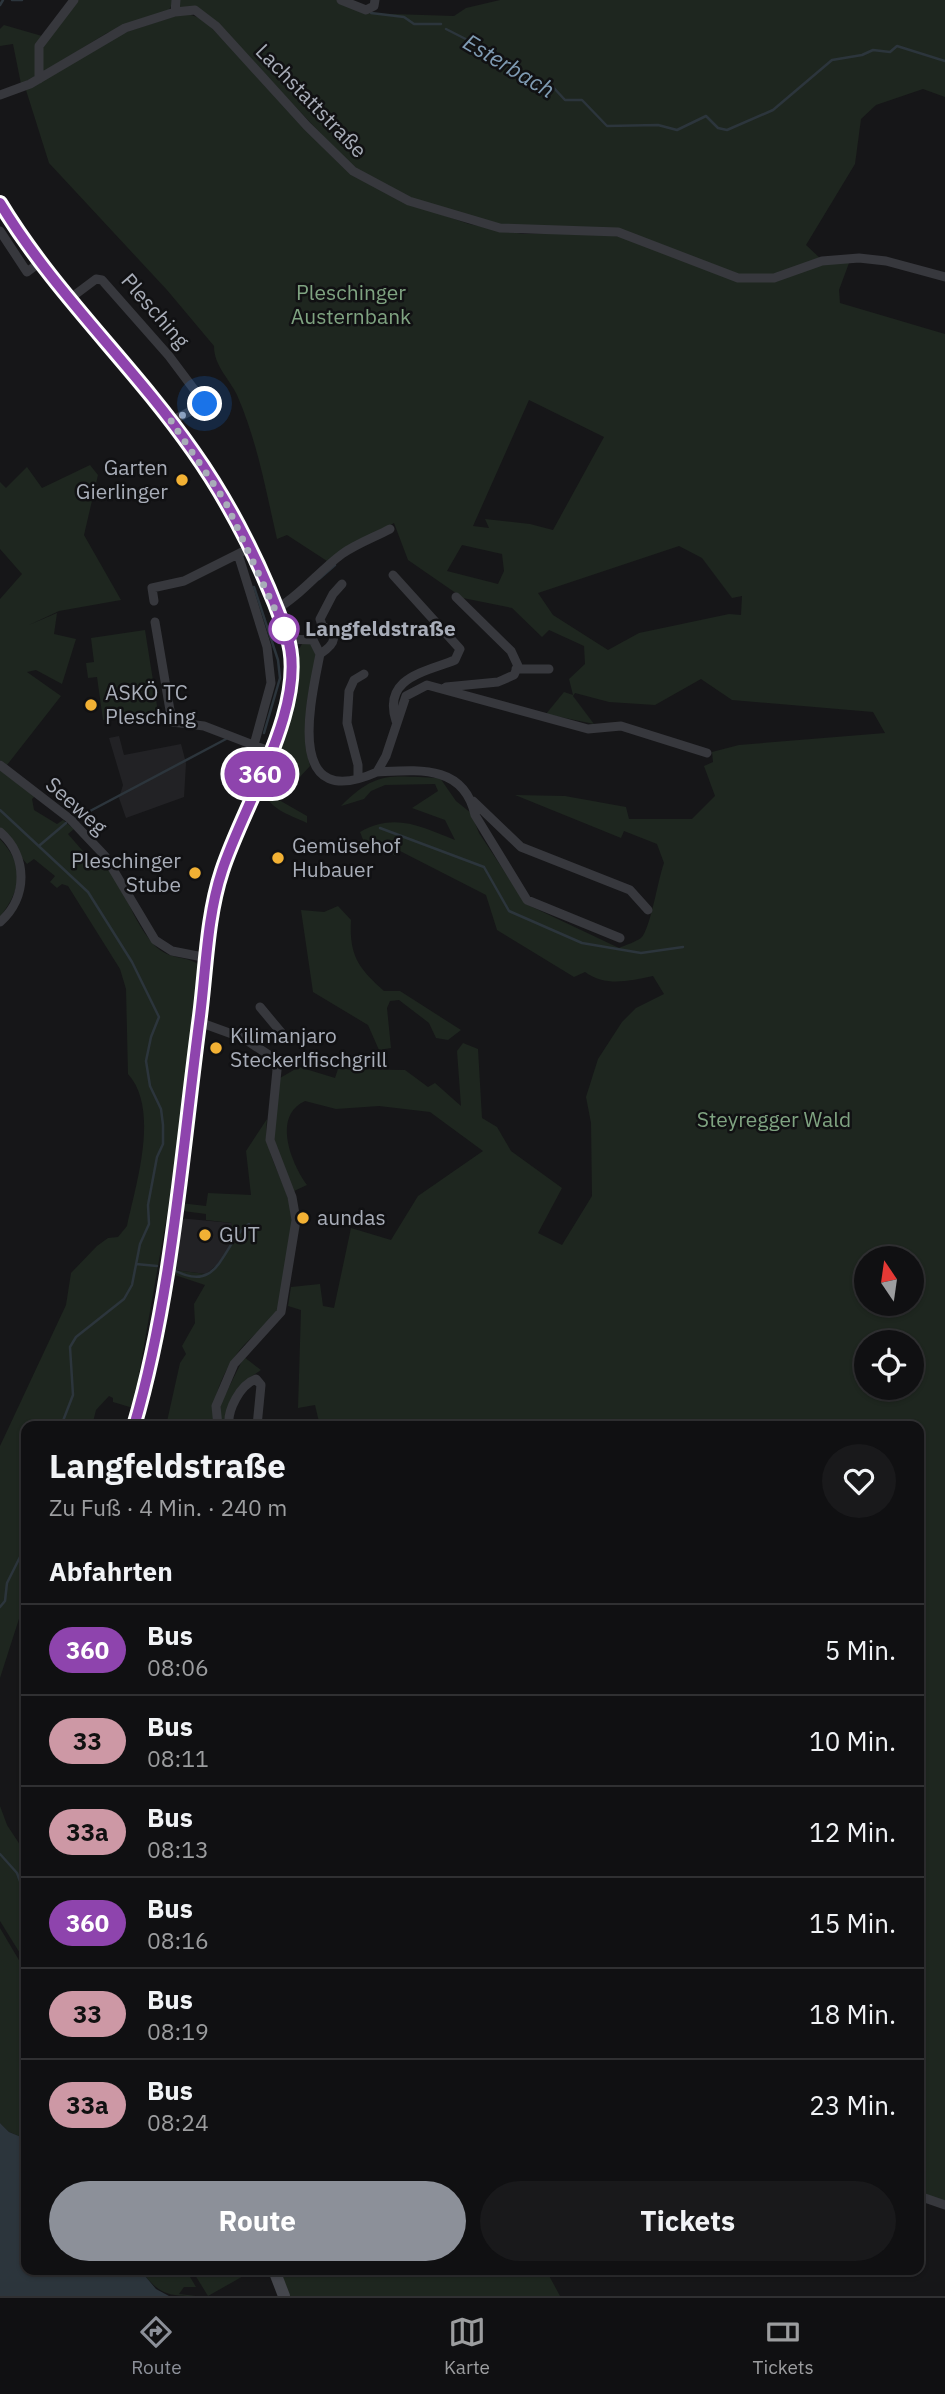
<!DOCTYPE html>
<html lang="de">
<head>
<meta charset="utf-8">
<style>
	body { margin:0; font-family:"IBM Plex Sans",sans-serif; background:#19191b; color:#f1f3f6; height:100vh; display:flex; flex-direction:column; font-size:26px; white-space:nowrap }
	* { box-sizing:border-box; margin:0 }
	p { font-size:23px; color:#9c9d9f }
	.icon { flex:none; width:38px; height:38px; fill:none; stroke:currentColor; stroke-width:2; stroke-linecap:round; stroke-linejoin:round }
	.map { position:relative; flex:1; overflow:hidden }
	.details { position:absolute; left:21px; top:1421px; width:903px; height:854px; display:flex; flex-direction:column; background:#101012; border-radius:14px; box-shadow:0 2px 5px #0004,0 0 0 2px #303032 }
	.details>* { flex:none }
	.badge { padding:0 14px; border-radius:23px; font-size:24px; line-height:46px }
	.needle { width:46px; rotate:347deg }
	.fabs { position:absolute; left:854px; top:1246px; display:grid; gap:14px }
	.fabs a { display:grid; place-items:center; width:70px; height:70px; border-radius:50%; background:#101012; box-shadow:0 2px 5px #0004,0 0 0 2px #303032; font-size:35px }
	.you { position:absolute; width:35px; height:35px; margin:-18px; border:5px solid #fff; border-radius:50%; background:#1a73e8; box-shadow:0 0 0 10px #1a73e833 }
	.map>.badge { position:absolute; translate:-50% -50%; box-shadow:0 0 0 4px #fff }
	h2 { padding:0 28px; font-size:26px; line-height:63px }
	.round { display:grid; place-items:center; flex:none; width:74px; height:74px; border-radius:37px; background:#19191b }
	.headline { display:flex; align-items:center; justify-content:space-between; height:119px; padding:0 28px }
	h1 { font-size:33px; font-weight:800; line-height:52px }
	.cta { display:flex; gap:14px; margin-top:auto; padding:14px 28px }
	.cta a { flex:1; height:80px; border-radius:42px; background:#8c9099; color:#fff; font-size:28px; font-weight:800; line-height:80px; text-align:center }
	.cta a+a { background:#19191b; color:#f1f3f6 }
	ul { padding:0; list-style:none }
	li { display:flex; align-items:center; gap:21px; height:91px; padding:0 28px; border-top:2px solid #303032 }
	li div { flex:1 }
	li b { display:block; font-size:26px }
	li em { font-style:normal }
	li .badge { min-width:77px; font-weight:700; text-align:center }
	.tabs { display:flex; justify-content:space-around; align-items:center; height:98px; border-top:2px solid #303032; background:#101012; font-size:19px; color:#9c9d9f }
	.tabs a { display:grid; justify-items:center; gap:4px }
	.tabs .on { color:#8c9099 }
	.map>svg:first-child { display:block }
	.built { fill:#222225 }
	.green { fill:#1e261f; fill-rule:evenodd }
	.water { fill:#2c353c }
	.lines { fill:none; stroke-linecap:round; stroke-linejoin:round }
	.stream { stroke:#2c353c; stroke-width:2.5 }
	.minor { stroke:#37383d; stroke-width:9 }
	.secondary { stroke:#45474d; stroke-width:12 }
	.line-casing { stroke:#fff; stroke-width:16 }
	.line { stroke:#8e44ad; stroke-width:10 }
	.walk { stroke:#a8adb8; stroke-width:7; stroke-dasharray:0 12.6 }
	.poi-dot { fill:#f2b134; stroke:#111113; stroke-width:2.5 }
	.stop-dot { fill:#fff; stroke:#8e44ad; stroke-width:3.5 }
	.labels { text-anchor:middle; stroke-width:5; stroke-linejoin:round; paint-order:stroke }
	.street-label { font-size:21px; fill:#a8adb8; stroke:#111113 }
	.park-label { font-size:21px; fill:#7fa381; stroke:#111113 }
	.poi-label { font-size:21px; fill:#a8adb8; stroke:#111113; text-anchor:start }
	.stop-label { font-size:21px; font-weight:bold; fill:#a8adb8; stroke:#111113; text-anchor:start }
	.water-label { font-size:23px; font-style:italic; fill:#7f9bb3; stroke:#111113 }
</style>
</head>
<body>
<div class="map">
<svg width="945" height="2296" viewBox="0 0 945 2296">
	<rect width="100%" height="100%" fill="#161618"/>
	<!-- built -->
	<path class="built" d="M119,736L124,755L181,744L186,763L184,797L126,818L119,798L123,785L109,738Z
		M178,1218L232,1223V1245L226,1257L206,1274L174,1270Z"/>
	<!-- green -->
	<path class="green" d="M77,0H174L169,10L107,33L40,74V50Z
		M178,0H337L362,13L454,16L466,8L500,0H945V97L923,89L876,105L861,119L855,164L806,245L821,259L773,275L738,276L633,234L498,225L414,200L363,174L345,159L210,17L178,9Z
		M185,13L203,19L360,179L411,204L469,224L522,234L583,233L625,237L739,282L775,281L822,263H849L839,290L840,303L945,334V2208L919,2199V1426H320L315,1405L298,1408L301,1310L288,1306L291,1287L320,1284L323,1306L334,1308L351,1228L391,1240L418,1196L483,1151L430,1112L379,1106L336,1109L305,1101C272,1116 291,1163 307,1185L294,1191L276,1152L273,1135L280,1078L299,1067L335,1078L338,1069L405,1070L428,1087L435,1083L461,1106L457,1051L463,1043L478,1049L482,1118L497,1127L511,1151L562,1188L538,1233L562,1245L592,1196L591,1123L586,1097L598,1059L622,1022L636,1008L664,994L653,976C629,981 606,987 585,972L574,977L497,930L486,895L400,851L395,856L385,848L367,850L360,832C395,812 422,827 455,840L445,820L412,808L438,791L435,784L385,785L371,791L364,799L341,806C378,769 391,777 440,778L456,801L471,813L479,833L526,904L619,948C626,945 635,942 641,938C650,931 658,879 664,863L657,844L624,831L621,838L515,795L565,796L626,807L629,819H692L715,796L704,766L713,762L712,752L739,745L885,733L873,712L732,700L701,679L655,705L609,702L575,693L573,696L594,724L546,714L564,692L573,695L569,679L585,664L584,646L549,630L542,637L512,608L463,598L408,560L394,523L327,561L287,535L277,539C266,491 257,440 237,395C229,378 214,366 214,346L167,290L49,163L26,90L111,37ZM529,400L604,437L553,530L530,524L485,519L489,528L473,526ZM462,545L502,554L504,571L498,584L447,571ZM679,546L702,558L732,598L742,596L741,615L729,614L639,633L608,650L553,615L538,593ZM866,1258H912V1304H866ZM866,1342H912V1388H866Z
		M4,25L42,36L36,54L35,76L21,84L13,44L0,46V29Z
		M90,465L98,475L84,535L121,600L59,611L29,625L57,613L54,634L76,639L62,684L36,670L27,672L61,696L7,765L0,760V599L22,574L0,549V482L6,488L27,467L42,488Z
		M145,630L158,712L103,720L97,677L88,678L86,663L94,662L91,638Z
		M311,643C324,660 309,682 307,701C305,723 304,745 310,766L298,779L286,777L273,784L279,800L307,816V823C288,814 267,809 263,787L297,694L299,649L302,644Z
		M0,770L35,796L32,799L34,810L57,824L63,820L74,829L68,834L95,865L102,860L111,869C125,892 141,941 165,953C176,959 192,957 201,967L168,1209L133,1408L113,1402V1398L109,1396L96,1410L92,1426H26V1597L0,1678V1446L66,1305L71,1273L97,1246L108,1238L118,1237L127,1226C136,1184 160,1109 128,1074L126,989L120,969L68,886L62,884L57,888L50,882L55,876L34,859L27,864C17,853 13,840 0,829Z
		M0,839C26,867 21,889 0,917Z
		M338,906L351,920C349,955 358,968 384,991H400L461,1030L448,1040L436,1038L429,1023L399,1000L390,1001L387,1008L391,1048L379,1050L368,1025L313,992L301,910L324,912Z
		M267,1119C263,1152 282,1174 290,1205C296,1225 287,1285 280,1305C274,1323 257,1331 245,1344C227,1363 208,1401 215,1426H166L180,1363L186,1354L182,1346L195,1323L194,1304L205,1285L172,1274L174,1270L206,1274C228,1261 232,1247 232,1223L206,1220V1214L183,1211L180,1203L206,1206L208,1193L251,1195L246,1151Z
		M244,1357L261,1370L246,1380L226,1426H221L220,1405Z
		M0,1806L7,1825L26,1854V1963L0,1921Z
		M0,1928L26,1972V2139L9,2132L0,2123Z
		M140,2270H186L196,2287H184L179,2294L196,2296C165,2296 160,2294 140,2270Z
		M192,2270H254L208,2296Z
		M280,2270H546L560,2296H290Z"/>
	<!-- water -->
	<path class="water" d="M0,2123L9,2132L26,2139V2270H140L156,2289L169,2296H0Z"/>
	<g class="lines">
		<!-- stream -->
		<path class="stream" d="M12,0H22
			M0,5L3,0
			M371,13L404,17L414,24H441
			M446,29L495,54L534,84L553,87L565,100H582L607,126L658,125L677,130L706,116L718,128L727,130L773,110L832,60L862,55L873,50L890,52L897,46L945,61
			M319,579L335,565
			M254,587L278,660L280,678L264,733
			M0,810L88,892L132,962L159,1017L151,1037L146,1061L150,1086L161,1109L163,1125V1144L157,1157L148,1205L149,1224L140,1244L132,1285L124,1299L76,1337L70,1347L73,1395L61,1426
			M75,819L226,739
			M380,828L484,867L509,911L582,943L641,953L683,947
			M40,845L66,823
			M136,1264L157,1266
			M174,1270C221,1296 222,1242 249,1224
			M0,1607L5,1601L7,1583L26,1545
			M0,1854L17,1873L26,1897
			M233,2270L236,2274"/>
		<!-- minor -->
		<path class="minor" d="M341,0L366,10L374,6L375,0
			M175,12L176,0
			M39,79V46L74,0
			M0,95L30,84L125,28L175,12L195,10L216,26L307,126L353,171L409,201L500,228L618,232L738,278H774L822,261L859,258L886,261L945,277
			M0,231L27,272L39,263
			M68,300L96,279L102,280L169,356L205,404L171,421
			M238,554L267,647L271,683L254,745
			M393,575L460,649L455,660C426,672 382,677 396,721
			M154,601L152,588L184,581L242,552
			M275,610C300,596 319,571 342,554C356,544 375,537 390,529
			M155,622L172,722L204,726L269,751
			M287,639L313,640L320,654C311,700 283,814 377,772L386,756L406,696L427,685L588,729L621,726L707,753
			M320,654C337,643 338,636 322,625L320,619L333,594L342,584
			M516,669H549
			M446,687L498,682L514,675L518,666L511,651L456,597
			M0,765L70,819L105,856L155,940L172,951L208,958
			M377,772C418,770 464,764 475,815L527,900L620,938
			M358,778V765L347,723L349,691L354,680L364,674
			M473,801L521,847L630,890L648,910
			M0,832C28,856 28,898 0,922
			M260,1007L285,1037
			M199,1022L243,1038L272,1057L277,1070L270,1140L292,1197L296,1220L281,1312L234,1364L216,1406L218,1426
			M229,1426C227,1410 240,1385 256,1379L261,1385L257,1426
			M919,2196L945,2205"/>
		<!-- secondary -->
		<path class="secondary" d="M0,203C49,284 116,349 173,424C221,486 262,562 287,636C309,704 243,804 222,871C207,916 206,969 200,1016C182,1152 173,1294 134,1426
			M274,2270L284,2296"/>
	</g>
	<g class="lines">
		<!-- line casing -->
		<g class="line-casing">
			<path id="line" d="M0,203C55,294 133,365 193,451C232,506 265,573 287,636C310,703 243,805 222,871C207,916 206,969 200,1016C182,1150 172,1297 134,1426"/>
		</g>
		<!-- line -->
		<use href="#line" class="line"/>
		<!-- walk -->
		<path class="walk" d="M205,404L171,421L225,501L284,629"/>
	</g>
	<!-- markers -->
	<g class="poi-dot">
		<circle cx="182" cy="480" r="7"/>
		<circle cx="91" cy="705" r="7"/>
		<circle cx="278" cy="858" r="7"/>
		<circle cx="195" cy="873" r="7"/>
		<circle cx="216" cy="1048" r="7"/>
		<circle cx="303" cy="1218" r="7"/>
		<circle cx="205" cy="1235" r="7"/>
	</g>
	<circle class="stop-dot" cx="284" cy="629" r="14"/>
	<g class="labels">
		<!-- street labels -->
		<g class="street-label">
			<text transform="translate(311 101) rotate(46)" y="7">Lachstattstraße</text>
			<text transform="translate(155 311) rotate(49)" y="7">Plesching</text>
			<text transform="translate(76 806) rotate(42)" y="7">Seeweg</text>
		</g>
		<!-- park labels -->
		<g class="park-label">
			<text x="351" y="300">Pleschinger<tspan x="351" dy="24">Austernbank</tspan></text>
			<text x="774" y="1127">Steyregger Wald</text>
		</g>
		<!-- poi labels -->
		<g class="poi-label">
			<text x="168" y="475" text-anchor="end">Garten<tspan x="168" dy="24">Gierlinger</tspan></text>
			<text x="105" y="700">ASKÖ TC<tspan x="105" dy="24">Plesching</tspan></text>
			<text x="292" y="853">Gemüsehof<tspan x="292" dy="24">Hubauer</tspan></text>
			<text x="181" y="868" text-anchor="end">Pleschinger<tspan x="181" dy="24">Stube</tspan></text>
			<text x="230" y="1043">Kilimanjaro<tspan x="230" dy="24">Steckerlfischgrill</tspan></text>
			<text x="317" y="1225">aundas</text>
			<text x="219" y="1242">GUT</text>
		</g>
		<!-- stop labels -->
		<g class="stop-label">
			<text x="305" y="636">Langfeldstraße</text>
		</g>
		<!-- water labels -->
		<g class="water-label">
			<text transform="translate(509 66) rotate(31)" y="8">Esterbach</text>
		</g>
	</g>
</svg>
<div class="fabs">
<a><svg class="needle" viewBox="-14 -14 28 28"><path d="M0-13l5 13h-10z" fill="#e53935"/><path d="M0 13l5-13h-10z" fill="#9c9d9f"/></svg></a>
<a><svg class="icon" aria-label="locate" viewBox="0 0 24 24"><circle cx="12" cy="12" r="6"/><path d="M12 2v4M12 18v4M2 12h4M18 12h4"/></svg></a>
</div>
<div class="you" style="left:205px;top:404px"></div>
<b class="badge" style="left:260px;top:774px;background:#8e44ad;color:#fff">360</b>
<section class="details">
<div class="headline"><div><h1>Langfeldstraße</h1><p>Zu Fuß · 4 Min. · 240 m</p></div><a class="round"><svg class="icon" aria-label="heart" viewBox="0 0 24 24"><path d="M12 20l-8-8c-3-5 5-10 8-4 3-6 11-1 8 4z"/></svg></a></div>
<h2>Abfahrten</h2>
<ul>
<li><span class="badge" style="background:#8e44ad;color:#fff">360</span><div><b>Bus</b><p>08:06</p></div><em>5 Min.</em></li>
<li><span class="badge" style="background:#cd98a5;color:#111">33</span><div><b>Bus</b><p>08:11</p></div><em>10 Min.</em></li>
<li><span class="badge" style="background:#cd98a5;color:#111">33a</span><div><b>Bus</b><p>08:13</p></div><em>12 Min.</em></li>
<li><span class="badge" style="background:#8e44ad;color:#fff">360</span><div><b>Bus</b><p>08:16</p></div><em>15 Min.</em></li>
<li><span class="badge" style="background:#cd98a5;color:#111">33</span><div><b>Bus</b><p>08:19</p></div><em>18 Min.</em></li>
<li><span class="badge" style="background:#cd98a5;color:#111">33a</span><div><b>Bus</b><p>08:24</p></div><em>23 Min.</em></li>
</ul>
<div class="cta"><a>Route</a><a>Tickets</a></div>
</section>
</div>
<nav class="tabs">
<a class="on"><svg class="icon" aria-label="directions" viewBox="0 0 24 24"><path d="M12 3l9 9-9 9-9-9zM9 14v-3h6M13 9l2 2-2 2"/></svg>Route</a>
<a><svg class="icon" aria-label="map" viewBox="0 0 24 24"><path d="M3 6l6-2 6 2 6-2v14l-6 2-6-2-6 2zM9 4v14M15 6v14"/></svg>Karte</a>
<a><svg class="icon" aria-label="tickets" viewBox="0 0 24 24"><path d="M3 7h18v10H3zM15 7v10"/></svg>Tickets</a>
</nav>
</body>
</html>
